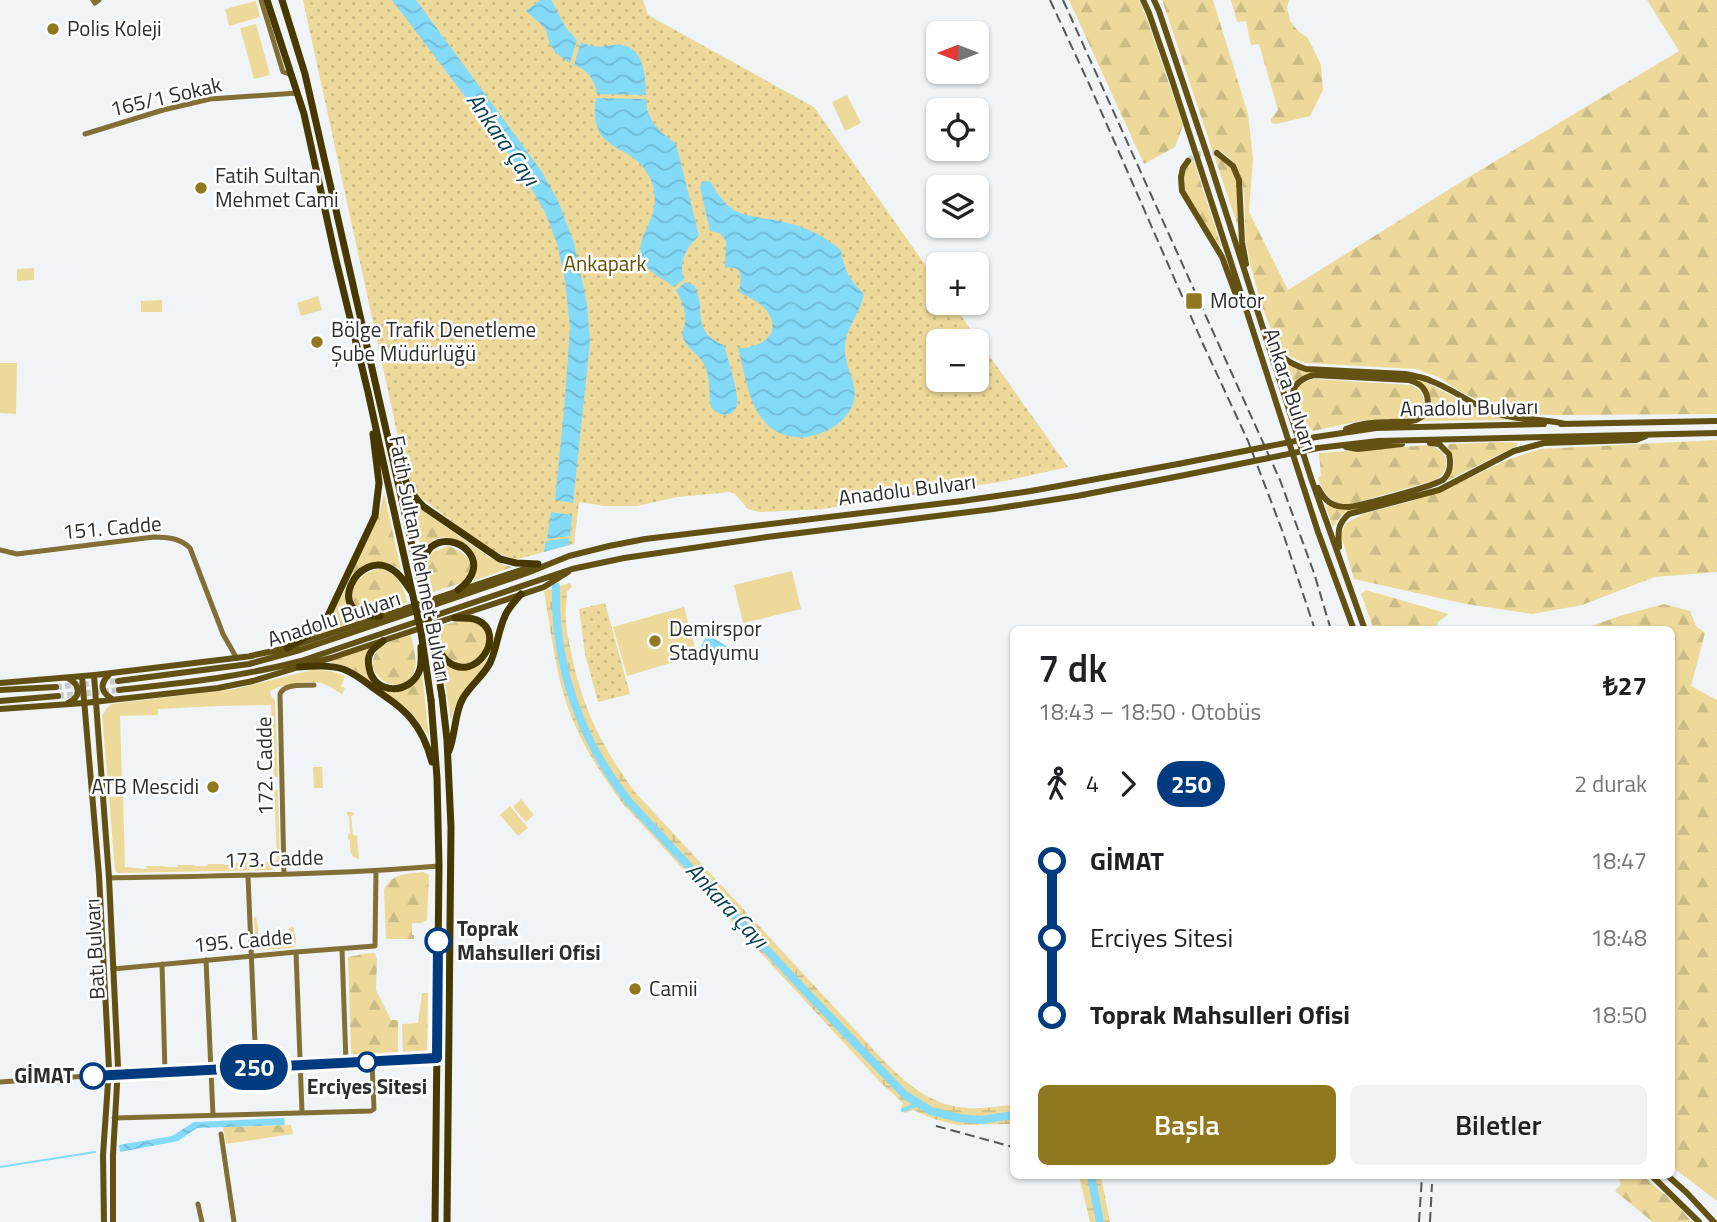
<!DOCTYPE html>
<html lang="tr">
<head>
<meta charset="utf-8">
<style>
	body { margin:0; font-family:"Titillium Web",sans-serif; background:#f2f2f2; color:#202124; height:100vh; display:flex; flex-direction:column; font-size:26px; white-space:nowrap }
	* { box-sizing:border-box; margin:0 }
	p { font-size:23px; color:#757577 }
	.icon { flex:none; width:38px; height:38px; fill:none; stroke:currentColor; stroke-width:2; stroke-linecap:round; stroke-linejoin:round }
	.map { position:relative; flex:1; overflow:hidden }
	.side { position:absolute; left:1010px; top:626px; width:665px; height:553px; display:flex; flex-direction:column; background:#fff; border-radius:10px; box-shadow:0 2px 5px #0004 }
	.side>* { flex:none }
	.badge { padding:0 14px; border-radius:23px; font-size:24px; line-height:46px }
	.needle { width:46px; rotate:270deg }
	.fabs { position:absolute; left:926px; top:21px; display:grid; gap:14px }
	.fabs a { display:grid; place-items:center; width:63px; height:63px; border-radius:10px; background:#fff; box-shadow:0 2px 5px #0004; font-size:35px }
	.map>.badge { position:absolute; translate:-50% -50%; box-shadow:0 0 0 4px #fff }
	.legs { display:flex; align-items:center; gap:10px; height:77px; padding:0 28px; font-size:23px }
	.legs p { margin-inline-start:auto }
	.head { display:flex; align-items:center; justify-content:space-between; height:119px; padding:0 28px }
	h1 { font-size:38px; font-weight:600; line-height:52px }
	.cta { display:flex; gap:14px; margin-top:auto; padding:14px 28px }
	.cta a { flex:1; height:80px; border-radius:10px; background:#91771d; color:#fff; font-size:28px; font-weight:600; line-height:80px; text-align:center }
	.cta a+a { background:#f2f2f2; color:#202124 }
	ul { padding:0 28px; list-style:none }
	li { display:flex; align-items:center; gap:24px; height:77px; font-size:26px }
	li i { display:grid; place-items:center; width:10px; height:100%; margin:0 9px; background:currentColor }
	li i::after { content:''; width:18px; height:18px; margin:-9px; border:5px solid; border-radius:50%; background:#fff }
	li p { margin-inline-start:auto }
	li:first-child i { background:linear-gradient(#0000 50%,currentColor 0) }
	li:last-child i { background:linear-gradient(currentColor 50%,#0000 0) }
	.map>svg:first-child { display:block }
	.grass { fill:#edd99a }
	.forest { fill:url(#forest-firs) }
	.wetland { fill:url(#wetland-marsh) }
	.park { fill:url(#park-dots); fill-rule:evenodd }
	.water { fill:url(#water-waves) }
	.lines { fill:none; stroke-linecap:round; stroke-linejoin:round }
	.stream { stroke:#83daf9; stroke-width:2 }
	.canal { stroke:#83daf9; stroke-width:4.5 }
	.river { stroke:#83daf9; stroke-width:8 }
	.primary-tunnel { stroke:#c9ccce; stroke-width:6; stroke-dasharray:6 3; stroke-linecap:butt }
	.secondary { stroke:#816f35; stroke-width:5 }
	.primary { stroke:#635114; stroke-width:6 }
	.highway { stroke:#473800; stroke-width:7 }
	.rail { stroke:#555758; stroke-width:2; stroke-dasharray:10 5; stroke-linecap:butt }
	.primary-bridge { stroke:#635114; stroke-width:6 }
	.highway-bridge { stroke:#473800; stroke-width:7 }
	.line-1-casing { stroke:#fff; stroke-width:16 }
	.line-1 { stroke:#003b80; stroke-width:10 }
	.poi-dot { fill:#91771d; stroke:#fff; stroke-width:2.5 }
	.stop-1-dot { fill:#fff; stroke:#003b80; stroke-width:3.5 }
	.labels { text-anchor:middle; stroke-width:5; stroke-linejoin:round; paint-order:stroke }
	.poi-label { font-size:21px; fill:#2c2d2e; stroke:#fff; text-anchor:start }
	.street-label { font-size:21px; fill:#2c2d2e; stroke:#fff }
	.park-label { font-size:21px; fill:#655103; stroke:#fff }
	.stop-label { font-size:21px; font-weight:bold; fill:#2c2d2e; stroke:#fff; text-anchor:start }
	.water-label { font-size:23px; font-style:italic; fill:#094050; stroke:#fff }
</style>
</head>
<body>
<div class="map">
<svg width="1717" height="1222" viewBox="0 0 1717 1222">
	<defs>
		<pattern id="forest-firs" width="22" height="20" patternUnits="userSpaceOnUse" patternTransform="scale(1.75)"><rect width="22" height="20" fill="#edd99a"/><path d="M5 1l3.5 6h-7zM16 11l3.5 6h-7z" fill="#cbbb85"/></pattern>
		<pattern id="wetland-marsh" width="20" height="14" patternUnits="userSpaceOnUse" patternTransform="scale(1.75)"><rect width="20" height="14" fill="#edd99a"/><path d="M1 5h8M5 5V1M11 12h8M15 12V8" fill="none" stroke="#cbbb85"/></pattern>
		<pattern id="park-dots" width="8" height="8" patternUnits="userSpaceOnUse" patternTransform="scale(1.75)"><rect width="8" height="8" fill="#edd99a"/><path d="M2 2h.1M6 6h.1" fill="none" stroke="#cbbb85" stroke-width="1.8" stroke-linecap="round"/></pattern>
		<pattern id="water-waves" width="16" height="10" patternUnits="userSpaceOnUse" patternTransform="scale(1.75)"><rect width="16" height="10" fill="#83daf9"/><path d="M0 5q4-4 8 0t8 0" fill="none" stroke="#71bbd6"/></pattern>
	</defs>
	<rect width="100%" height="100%" fill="#f0f4f6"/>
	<!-- grass -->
	<path class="grass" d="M256,1L260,17L229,26L225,9Z
		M256,24L270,75L254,79L240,28Z
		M847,95L861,123L845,131L832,102Z
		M34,268V280L17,281V269Z
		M318,296L322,310L301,316L297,303Z
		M162,300V312H141V301Z
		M0,363H17L16,414L0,413Z
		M792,571L801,609L743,623L734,585Z
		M684,607L697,655L627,676L613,627Z
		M490,656C476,681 459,691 451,720L442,663L466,670L478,666Z
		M312,670L331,671L345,676L341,686L345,688L342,694C335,690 329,685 321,683C305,680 285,684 270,691L271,696L275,701L278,777H274L271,705L218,706L158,709V715L120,716L122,783L108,784L102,716L106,709L111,704L235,689Z
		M313,767H322L323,788H314Z
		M274,790H278L280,861L273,870L118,873L115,871L109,797L123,796L125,867L146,869L147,866H164L165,867H177L178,865H194L195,866H207L208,864H224L225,865L236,864L237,863L274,862L277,859Z
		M521,799L534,815L526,822L513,807Z
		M510,806L528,828L518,836L500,815Z
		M347,812H353L354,815L351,816L353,835L357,836L359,859C349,858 350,848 350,840L348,839V834L350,833L349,816L347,815Z"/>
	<!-- forest -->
	<path class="forest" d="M1069,0H1139L1147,19L1183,125L1175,147L1144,164Z
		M1162,0H1213L1248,114L1253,159L1249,212L1288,290L1464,180L1679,51L1647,0H1717V414L1558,415L1511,414L1489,406L1458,390L1438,377L1416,369L1305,363C1295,359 1285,355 1279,345C1266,324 1251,272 1247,247C1241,213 1255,169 1218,150L1217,156C1223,161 1230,165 1233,172C1241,186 1238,214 1239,230Z
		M1231,0H1289L1287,7L1290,21L1298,31L1308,38L1321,65L1323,90L1310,116L1276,124L1271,123V119L1278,110L1259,44L1251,45L1246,21L1237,22Z
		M1194,161L1222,249C1210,232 1173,189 1186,169C1188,165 1191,163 1194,161Z
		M1276,355L1293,367L1316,373C1302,374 1294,380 1288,392Z
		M1413,377C1445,389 1473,412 1507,419V420L1421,421V420C1431,413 1435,398 1426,389C1423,384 1417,381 1413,377Z
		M1315,379L1411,385C1421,389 1424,395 1424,407L1420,413L1411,418L1364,420L1313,431L1305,422H1299C1293,403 1289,383 1315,379Z
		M1717,440V572L1655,577L1582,605L1532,614L1466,604L1354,579L1341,535L1346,523L1363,514L1412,501L1461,482L1507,460L1540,449Z
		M1503,442L1518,443V445L1447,481C1454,469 1458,458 1447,447L1449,444Z
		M1429,445C1433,447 1437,448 1440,450C1451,459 1446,474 1436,480L1348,505C1331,504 1324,494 1318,478L1321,476L1319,453Z
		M384,493L401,570C373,552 364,570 347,589L360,616L367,619L309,639L320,631L326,624L345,590L380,511Z
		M407,493L419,508L489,557L504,565L512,567L474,581C479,561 477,547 456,540C449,537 440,536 434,540C429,542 425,548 422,552Z
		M1325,504L1334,508L1350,509L1351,510L1341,516L1333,527Z
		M448,546C459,550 474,557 470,571C469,575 466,578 464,582L433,592L428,572V558L433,552Z
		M381,569C398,573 403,586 407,602C396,606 381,614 368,612C340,609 351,571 381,569Z
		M1366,590L1449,614L1438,622L1435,630H1374L1361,594Z
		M1664,604L1690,611L1696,626L1705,633L1691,686L1717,700V1201L1671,1166V630H1581L1619,616Z
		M461,621C509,618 479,683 449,658C441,651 439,636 436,627Z
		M411,635C413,646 419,664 413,674C399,701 356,671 380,648C388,641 402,638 411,635Z
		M371,646L367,672L387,689L414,683L422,673L429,737C412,709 397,701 371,684C363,679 356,671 348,667C343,665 337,664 332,663L331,660Z
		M423,872L429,875L427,920L422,923H412V935H414V939H386L384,890C391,873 407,874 423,872Z
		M256,917L258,927L257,945L259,947H281L289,943V928L293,926L296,942L293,948L256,950L254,918Z
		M375,953L377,959L376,990L391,1020H398V1052L395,1055L354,1058L351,1053L348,957L359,955L360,954Z
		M422,993H428L427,1052L421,1054L403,1055L402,1025L403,1024L418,1023Z
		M291,1125L293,1134L226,1144L223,1127Z
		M1617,1176H1643L1677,1205L1692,1222H1653L1615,1191L1621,1184Z"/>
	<!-- wetland -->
	<path class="wetland" d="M570,583L572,587L567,591C567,600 565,609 566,618C566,632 570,647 573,661C584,712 604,750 635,792L885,1062C909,1086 934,1107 969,1108C984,1109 999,1106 1013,1105V1124L957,1125L934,1119L913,1110L905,1113L901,1107L903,1103L881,1083L623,804C595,767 571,727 560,681C553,651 549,620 544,591Z
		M1079,1176H1101L1110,1222H1090Z"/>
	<!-- park -->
	<path class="park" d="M303,0H643L648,15L814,107L938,283V303H952L1068,467L1000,482L822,509L760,512L748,509L735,494L730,492L677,497L637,506H604L579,502L574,544L514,560L489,549L416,494L405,469ZM938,341H976V380H938Z
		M605,603L630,694L598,702L585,654L579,609Z"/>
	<!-- water -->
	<path class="water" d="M392,0H416L542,172L559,203L574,243L587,304L590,342L573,503L555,500L564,410L570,328L565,281L557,243L545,212L517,165Z
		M540,0H551L566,28L577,40L570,63L556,53L550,45L546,30L542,25L526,11Z
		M581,42C593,48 602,47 614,45C643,42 646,74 646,95L597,94C595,80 588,70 574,65Z
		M596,98L646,99L647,110L653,123L661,132L676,144L699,236C686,247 678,263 684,279L674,287C666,280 655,276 648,268C631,248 647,232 653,213C656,200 655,187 649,176C632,141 587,155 596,98Z
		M704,181L711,182C732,223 751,213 788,223C808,228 825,237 841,250C843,268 850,281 864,294C860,314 845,328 845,349C844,369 861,386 852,406C846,421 830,431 815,435C807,438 798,438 789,436C750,427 747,381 738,348C756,349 781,337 770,316C764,304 751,298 739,292C741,279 745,265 725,268L726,241L720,233L710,231L700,187L702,182Z
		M686,282L695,286C697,293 701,302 700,309C700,328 706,338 724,345C727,357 740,396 737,405C733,419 718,416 711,407C708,392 711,379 704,364C699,355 686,347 683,338C682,333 684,327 685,322C686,310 682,301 676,290Z
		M551,512L572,515L570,536L547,539Z
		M569,538V545L544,552L546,541Z
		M707,635L727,646L721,657L701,646Z
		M284,1118L285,1125L197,1128L178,1141L120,1152L119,1145L172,1136L194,1122Z"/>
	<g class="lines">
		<!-- stream -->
		<path class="stream" d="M0,1167L95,1152"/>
		<!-- canal -->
		<path class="canal" d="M903,1110L918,1104"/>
		<!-- river -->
		<path class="river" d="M556,587C554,666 581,742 630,803L806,992L905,1095L931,1111L959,1118L982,1120L1013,1115
			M1091,1176L1100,1222"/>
		<!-- primary-tunnel -->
		<path class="primary-tunnel" d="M1188,161C1199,151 1204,153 1217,153
			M56,687L118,681
			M58,696L119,690"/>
		<!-- secondary -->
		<path class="secondary" d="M93,0L95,3L99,0
			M261,0L283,72L292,75
			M85,134L163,110L210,99L297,93
			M0,550L17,554L154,537C167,537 180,538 190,548L223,634L236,657
			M284,874L280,694C285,683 302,686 314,685
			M248,876L256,1067
			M109,878C219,876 329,875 439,866
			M342,949L346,1063
			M296,952L302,1112
			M206,960L213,1115
			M162,964L165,1072
			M113,969L296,952L375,946L376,871
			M0,1082L117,1074L437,1058
			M114,1118L371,1111L374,1109L372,1062
			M221,1134L234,1222
			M198,1204L202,1222"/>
		<!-- primary -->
		<path class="primary" d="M1143,0L1149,13L1172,80L1318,532L1354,630
			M1154,0L1159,11L1211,166L1311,478L1365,630
			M1217,153L1233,166L1239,180L1242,242L1246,264
			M1188,161L1183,168L1181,177L1182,191L1222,257L1239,303
			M1271,340C1277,356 1290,364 1306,369L1405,374C1414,376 1423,377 1431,381C1453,389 1472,405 1495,413C1517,421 1542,418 1565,424
			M1292,411C1291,391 1293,380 1314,375L1409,380C1414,382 1419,383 1423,388C1431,398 1429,415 1416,420C1408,423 1397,421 1389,422C1374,422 1360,423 1346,429
			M1561,424L1717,421
			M1316,437L1376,428L1544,424
			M1346,447L1358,449L1402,444
			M1318,448L1378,441L1717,433
			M1318,488C1323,497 1328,504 1338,506C1341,507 1345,507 1349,507C1362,505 1436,486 1444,479C1451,472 1451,463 1449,454L1439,444L1430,443
			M1339,547C1338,533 1337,524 1349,514L1439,490L1514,451L1544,443L1636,440L1646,436
			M250,656L287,648L536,565
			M305,665L331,658L544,587L568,572
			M94,675L109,878L118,1067L113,1155V1222
			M109,675C99,684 101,692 112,699
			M82,676L99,875L109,1068L103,1155L104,1222
			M118,681L249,664L300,650L434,605L527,573L569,556L609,546L645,539L962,501L1031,491L1178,464
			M0,683L95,675L252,656
			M0,690L56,687
			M119,690C181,683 241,677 301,661L572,569L624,558L767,537L993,509L1077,496L1180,476
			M0,701L58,696
			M68,703C81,697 81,685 68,678
			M0,709L84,703L218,688L253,681L299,667
			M1652,1176L1699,1222
			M1668,1176L1687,1193L1714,1222"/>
		<!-- highway -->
		<path class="highway" d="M267,0L304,114L336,260L368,392L392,502
			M282,0L305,74L402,500
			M395,455C403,474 408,492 424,507L500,559L516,563L538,564
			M419,571C422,564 425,553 431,547C454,528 497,562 458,590
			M380,616C321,619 357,546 393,570C401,575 406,584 411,591
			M383,641C380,644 374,647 371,652C368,656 368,662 369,667C373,696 412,695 420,669C422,662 421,654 421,647
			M434,643C438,649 442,656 447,661C476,685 508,633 477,620C471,617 462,618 455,618
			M287,648L312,633L325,622L375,516L379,483L373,434
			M299,667C314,666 329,665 343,669C354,673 363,680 372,687C405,710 421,721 432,762
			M442,696L447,740L451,827L447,1222
			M431,700L437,778L439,866L435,1222
			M449,751C456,733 454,714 463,698C471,685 483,676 490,663C497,648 498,631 505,616C508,608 515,601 521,594"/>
		<!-- rail -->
		<path class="rail" d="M1050,0L1090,86L1203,344L1248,441L1282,530L1315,630
			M1063,0L1280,480L1314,573L1331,630
			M936,1126L1013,1147
			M1419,1222L1422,1176
			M1430,1222L1432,1184"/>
		<!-- primary-bridge -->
		<path class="primary-bridge" d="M1178,464L1316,437
			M1180,476L1318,448"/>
		<!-- highway-bridge -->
		<path class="highway-bridge" d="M402,500L433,642L442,696
			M392,502L421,632L431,700"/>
	</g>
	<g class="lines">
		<!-- line-1 casing -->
		<g class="line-1-casing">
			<path id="line-1" d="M93,1076L437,1058L438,941"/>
		</g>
		<!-- line-1 -->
		<use href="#line-1" class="line-1"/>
	</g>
	<!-- markers -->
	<g class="poi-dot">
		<circle cx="53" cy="29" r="7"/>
		<circle cx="201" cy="188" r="7"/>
		<rect x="1185" y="292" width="18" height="18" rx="3.5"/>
		<circle cx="317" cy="342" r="7"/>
		<circle cx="655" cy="641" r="7"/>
		<circle cx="213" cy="787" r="7"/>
		<circle cx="635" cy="989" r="7"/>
	</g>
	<g class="stop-1-dot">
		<circle cx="438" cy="941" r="12"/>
		<circle cx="367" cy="1062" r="9"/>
		<circle cx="93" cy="1076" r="12"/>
	</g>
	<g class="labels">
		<!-- poi labels -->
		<g class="poi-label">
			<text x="67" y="36">Polis Koleji</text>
			<text x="215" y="183">Fatih Sultan<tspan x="215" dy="24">Mehmet Cami</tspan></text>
			<text x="1210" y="308">Motor</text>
			<text x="331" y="337">Bölge Trafik Denetleme<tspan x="331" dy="24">Şube Müdürlüğü</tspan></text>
			<text x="669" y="636">Demirspor<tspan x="669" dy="24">Stadyumu</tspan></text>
			<text x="199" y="794" text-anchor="end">ATB Mescidi</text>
			<text x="649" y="996">Camii</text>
		</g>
		<!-- street labels -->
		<g class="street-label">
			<text transform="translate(166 97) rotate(-13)" y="7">165/1 Sokak</text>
			<text transform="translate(1290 390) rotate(72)" y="7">Ankara Bulvarı</text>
			<text transform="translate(1469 408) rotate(-1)" y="7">Anadolu Bulvarı</text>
			<text transform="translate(907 490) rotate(-7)" y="7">Anadolu Bulvarı</text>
			<text transform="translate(112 528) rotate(-5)" y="7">151. Cadde</text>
			<text transform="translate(420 559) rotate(79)" y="7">Fatih Sultan Mehmet Bulvarı</text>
			<text transform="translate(334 619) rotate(-18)" y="7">Anadolu Bulvarı</text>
			<text transform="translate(265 766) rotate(-91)" y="7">172. Cadde</text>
			<text transform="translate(274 859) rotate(-2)" y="7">173. Cadde</text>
			<text transform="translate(243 941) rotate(-5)" y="7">195. Cadde</text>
			<text transform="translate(95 949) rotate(-93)" y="7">Batı Bulvarı</text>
		</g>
		<!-- park labels -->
		<g class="park-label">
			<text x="605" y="271">Ankapark</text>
		</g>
		<!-- stop labels -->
		<g class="stop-label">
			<text x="457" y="936">Toprak<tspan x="457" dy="24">Mahsulleri Ofisi</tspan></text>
			<text x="74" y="1083" text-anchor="end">GİMAT</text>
			<text x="367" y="1094" text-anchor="middle">Erciyes Sitesi</text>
		</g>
		<!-- water labels -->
		<g class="water-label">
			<text transform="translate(503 139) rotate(55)" y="8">Ankara Çayı</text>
			<text transform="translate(727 905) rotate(47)" y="8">Ankara Çayı</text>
		</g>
	</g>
</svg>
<div class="fabs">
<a><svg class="needle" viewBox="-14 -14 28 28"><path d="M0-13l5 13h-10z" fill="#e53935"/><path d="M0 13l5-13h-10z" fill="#757577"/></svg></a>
<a><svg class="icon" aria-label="locate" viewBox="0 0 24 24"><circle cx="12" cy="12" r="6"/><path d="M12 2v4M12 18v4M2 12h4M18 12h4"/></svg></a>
<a><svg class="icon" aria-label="layers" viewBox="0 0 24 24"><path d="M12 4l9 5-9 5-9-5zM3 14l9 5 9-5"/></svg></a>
<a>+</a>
<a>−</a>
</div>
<b class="badge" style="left:254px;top:1067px;background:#003b80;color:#fff">250</b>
<section class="side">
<div class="head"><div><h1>7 dk</h1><p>18:43 – 18:50 · Otobüs</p></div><b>₺27</b></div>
<div class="legs"><svg class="icon" aria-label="walk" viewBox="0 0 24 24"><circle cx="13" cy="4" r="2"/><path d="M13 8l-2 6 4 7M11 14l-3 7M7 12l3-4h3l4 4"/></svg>4<svg class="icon" aria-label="forward" viewBox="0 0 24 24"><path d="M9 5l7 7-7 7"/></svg><b class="badge" style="background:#003b80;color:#fff">250</b><p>2 durak</p></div>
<ul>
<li><i style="color:#003b80"></i><b>GİMAT</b><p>18:47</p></li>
<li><i style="color:#003b80"></i><span>Erciyes Sitesi</span><p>18:48</p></li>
<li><i style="color:#003b80"></i><b>Toprak Mahsulleri Ofisi</b><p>18:50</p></li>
</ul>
<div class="cta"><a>Başla</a><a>Biletler</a></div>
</section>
</div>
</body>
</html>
